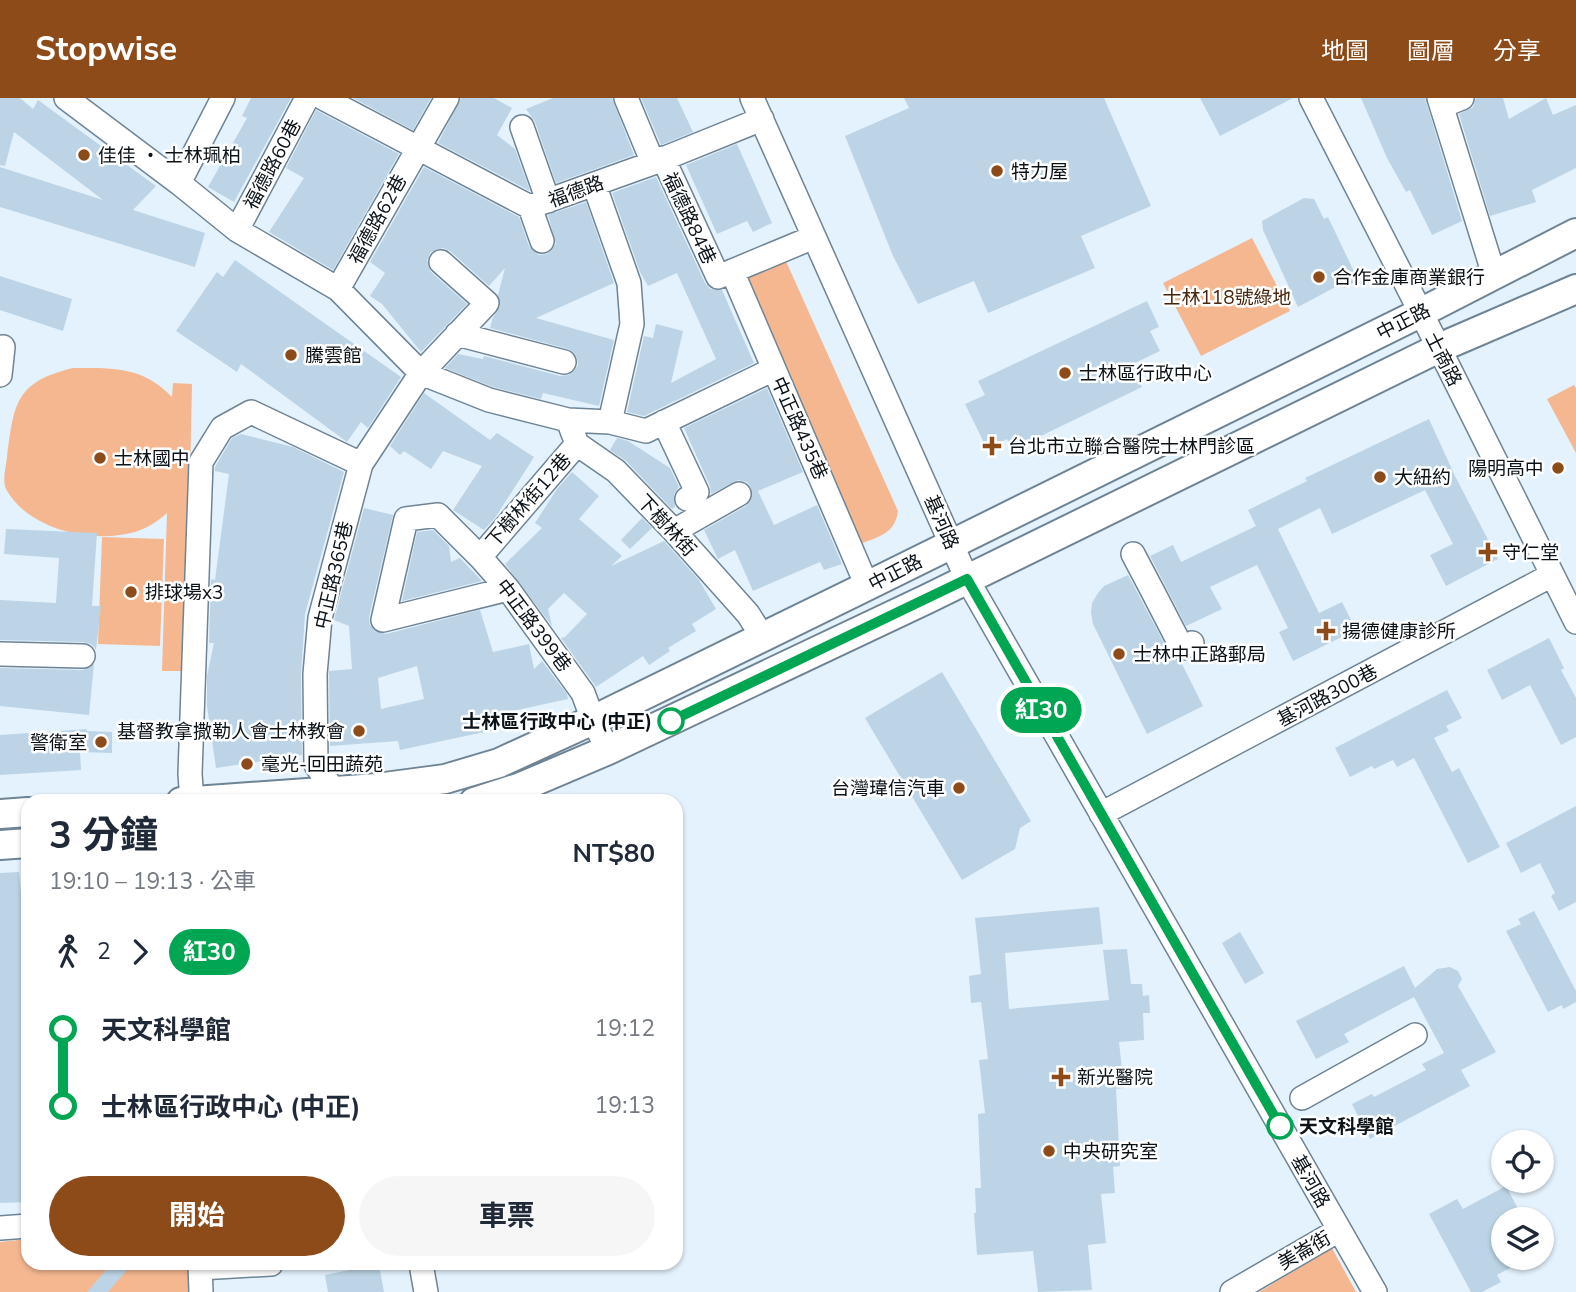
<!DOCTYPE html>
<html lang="zh-TW">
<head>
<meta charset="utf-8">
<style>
	body { margin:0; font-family:"Nunito Sans","Noto Sans TC",sans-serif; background:#f6f6f7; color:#1f2937; height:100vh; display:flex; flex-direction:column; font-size:26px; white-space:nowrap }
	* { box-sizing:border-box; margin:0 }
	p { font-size:23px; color:#747a83 }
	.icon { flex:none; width:38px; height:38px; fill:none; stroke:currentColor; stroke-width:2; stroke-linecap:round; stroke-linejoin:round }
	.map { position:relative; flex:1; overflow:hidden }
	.sheet { position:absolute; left:21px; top:696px; width:662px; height:476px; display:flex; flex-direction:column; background:#fff; border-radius:21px; box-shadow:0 2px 5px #0004 }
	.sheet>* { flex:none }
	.badge { padding:0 14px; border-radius:23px; font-size:24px; line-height:46px }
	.buttons { position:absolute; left:1491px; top:1032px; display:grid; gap:14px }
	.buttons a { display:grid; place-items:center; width:63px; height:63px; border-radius:50%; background:#fff; box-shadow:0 2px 5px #0004; font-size:35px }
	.map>.badge { position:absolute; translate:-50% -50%; box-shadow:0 0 0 4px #fff }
	.legs { display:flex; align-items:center; gap:10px; height:77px; padding:0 28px; font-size:23px }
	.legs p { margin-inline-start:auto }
	.head { display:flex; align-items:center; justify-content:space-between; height:119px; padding:0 28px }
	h1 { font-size:38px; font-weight:700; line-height:52px }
	.button { display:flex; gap:14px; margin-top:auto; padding:14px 28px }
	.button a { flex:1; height:80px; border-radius:42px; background:#8d4b1a; color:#fff; font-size:28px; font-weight:700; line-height:80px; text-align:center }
	.button a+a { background:#f6f6f7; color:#1f2937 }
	ul { padding:0 28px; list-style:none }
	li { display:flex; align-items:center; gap:24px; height:77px; font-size:26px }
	li i { display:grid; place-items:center; width:10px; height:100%; margin:0 9px; background:currentColor }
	li i::after { content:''; width:18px; height:18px; margin:-9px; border:5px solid; border-radius:50%; background:#fff }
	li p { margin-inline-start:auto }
	li:first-child i { background:linear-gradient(#0000 50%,currentColor 0) }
	li:last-child i { background:linear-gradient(currentColor 50%,#0000 0) }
	header { display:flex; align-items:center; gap:42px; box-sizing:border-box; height:98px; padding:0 35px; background:#8d4b1a; color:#fff }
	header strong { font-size:33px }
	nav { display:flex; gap:38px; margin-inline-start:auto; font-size:24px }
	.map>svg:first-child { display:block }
	.green { fill:#f5b790 }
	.building { fill:#bcd4e5; fill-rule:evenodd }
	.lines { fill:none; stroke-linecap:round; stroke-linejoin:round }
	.minor-casing { stroke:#6e8494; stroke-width:26 }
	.major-casing { stroke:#6e8494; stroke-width:32 }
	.minor { stroke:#fff; stroke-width:23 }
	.major { stroke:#fff; stroke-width:28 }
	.line-1-casing { stroke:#fff; stroke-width:16 }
	.line-1 { stroke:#00a651; stroke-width:10 }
	.poi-dot { fill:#8d4b1a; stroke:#fff; stroke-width:2.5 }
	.stop-1-dot { fill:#fff; stroke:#00a651; stroke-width:3.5 }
	.labels { text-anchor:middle; stroke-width:5; stroke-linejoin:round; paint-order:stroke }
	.poi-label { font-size:19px; fill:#0b1319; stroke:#fff; text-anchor:start }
	.street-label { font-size:19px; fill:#0b1319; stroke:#fff }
	.park-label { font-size:19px; fill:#48250d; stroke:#fff }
	.stop-label { font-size:19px; font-weight:bold; fill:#0b1319; stroke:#fff; text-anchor:end }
</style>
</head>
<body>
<header>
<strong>Stopwise</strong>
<nav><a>地圖</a><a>圖層</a><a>分享</a></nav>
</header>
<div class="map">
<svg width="1576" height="1194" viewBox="0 0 1576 1194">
	<rect width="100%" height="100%" fill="#e4f2fd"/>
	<!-- green -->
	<path class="green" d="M1252,140L1290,213L1201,258L1163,185Z
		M785,161L898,413C895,437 877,439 857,447L741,179Z
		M73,270C112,270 143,268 172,299L173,285L192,286L186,573H162L167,415C158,423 148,430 135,434C93,446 28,432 6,391C2,382 6,369 7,359C14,306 15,284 73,270Z
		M1574,287L1576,290V355L1547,301Z
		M102,439L164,441L160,548L98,546Z
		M28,1141V1166H190V1194H0V1144Z
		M1332,1150L1356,1194H1259Z"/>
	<!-- building -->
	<path class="building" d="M0,0H20L33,11L38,2L156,88L133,112L205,135L195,169L0,109V69L103,102L14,34L5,68L0,67Z
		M251,0H291L234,104L208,89L247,20L242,18Z
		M353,0H431L413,32Z
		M461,0H494L512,10L497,37L515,51L530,93L438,45Z
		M553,0H612L634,57L556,85L535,24L526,11Z
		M641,0H677L693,34L661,47Z
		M904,0H1104L1151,108L1081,138L1095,170L988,215L974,183L918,206L893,158L845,38L909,10Z
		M1200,0H1293L1220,38Z
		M1361,0H1425L1462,123L1432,137L1410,92L1406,94L1387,60Z
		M1476,0H1503L1509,21L1546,0L1553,17L1576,7V70L1532,92L1536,104L1490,118L1459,16L1473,9Z
		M316,12L399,56L333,172L269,134L304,80L286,70Z
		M737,46L772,125L753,134L747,123L717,136L686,67Z
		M424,69L519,119L529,148L539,157L547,156L556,146L548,117L586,104L614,185L536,220L614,242L599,308L543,295L541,301L493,289L445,270L458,256L483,261L484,258L560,278L568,277L574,273L578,267L577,260L568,251L490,230L493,219L500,209L498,197L505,170L489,188L450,153L443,150L431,154L427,162L431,174L467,206L421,254L382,206L370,198L385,175L370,164Z
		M656,79L705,185L710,191L722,192L754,265L644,318L627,314L644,238L653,240L656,226L683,233L671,285L716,261L677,175L648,188L640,174L612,95Z
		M1304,100L1314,101L1324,121L1328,119L1358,182L1344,190L1341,186L1298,209L1263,132L1262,123Z
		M235,162L401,279L368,330L361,324L347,344L241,266L237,274L176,233L217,174L223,179Z
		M0,178L72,201L63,233L0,212Z
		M1147,203L1159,229L1150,233L1160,253L1131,267L1142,289L1012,352L1007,341L987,351L965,306L985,297L978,283Z
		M767,290L803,374L758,393L774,427L817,407L842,466L824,472L820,464L753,493L735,452L718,461L704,432L746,408L751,402V390L747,384L738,382L711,396L710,388L684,330Z
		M424,295L490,342L497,335L534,359L495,420L484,432L453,412L482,368L443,353L431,371L404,353L400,357L390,348Z
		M1429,321L1455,378L1498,461L1446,488L1430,457L1453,446L1425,392L1332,436L1320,410L1278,431L1319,515L1342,504L1356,532L1293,563L1279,534L1288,530L1257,467L1210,489L1222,511L1186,528L1150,458L1173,447L1181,464L1256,428L1248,412L1307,383L1305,380Z
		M241,336L293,349L344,374L305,516L301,576L302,657L216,670L207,608V578L214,545H209L211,481L215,482L229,376L215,373V369L232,340Z
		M617,340L628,343L670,370L679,389L674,396L675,409L672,411L626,363L610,352Z
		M572,374L599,398L579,421L622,458L611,468L664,443L699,482L716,511L692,526L696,533L668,550L670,553L649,567L643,558L596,589L561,540L565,539L587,516L564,495L548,511L552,528L505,466L542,430L535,425L557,391Z
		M364,410L393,417L369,519L370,527L374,532L386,536L480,512L493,554L529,546L534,571L542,563L567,596L568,601L513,613L517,627L400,652L398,643L330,648L329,573L352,571L349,528L334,522ZM417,568L424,601L381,611L378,580Z
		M642,420L652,430L630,451L621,442Z
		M6,431L97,435L92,508H101L96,552L91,546L83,544L0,542V502L56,505L59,460L4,456Z
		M433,432L449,448L451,464L460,460L482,483L402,503L417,434Z
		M1128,477L1170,556L1175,562L1181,564L1203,608L1147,636L1093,526L1091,515L1092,505L1098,495L1104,488Z
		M1549,540L1564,570L1561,572L1576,600V639L1561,647L1530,587L1502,602L1487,572Z
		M94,566L89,617L0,608V570L83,572Z
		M942,574L1031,723L1020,730L1015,751L962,782L865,620Z
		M1447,592L1462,620L1446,628L1449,633L1434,640L1452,674L1459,670L1500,749L1468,765L1414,660L1397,669L1393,662L1374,671L1372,668L1350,679L1335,650Z
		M87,631V633L112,634V655L80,654L81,672L0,677V637Z
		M1576,708V804L1559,813L1551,798L1555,795L1540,765L1521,775L1506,745Z
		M19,774L26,843L28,1104L0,1105V775Z
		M1099,809L1103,846L1005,855L1009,911L1109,902L1103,852L1127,851L1131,886H1142L1143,898L1149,897L1150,915H1143L1144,942L1119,944L1124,990L1116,991L1120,1068L1113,1069L1115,1095L1101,1096L1106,1145L1088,1147L1092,1192L1038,1194L1033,1153L977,1157L974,1115H976L975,1090H981L978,1016L985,1015L979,962L988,961L981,904L971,905L969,878L981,876L975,820Z
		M1534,813L1576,893V904L1563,911L1562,907L1548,914L1506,833L1521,826L1518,821Z
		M1240,834L1264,875L1245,886L1222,845Z
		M1404,868L1415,890L1437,871L1450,869L1458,873L1462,881L1458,888L1496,954L1461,972L1470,988L1370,1041L1352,1006L1372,996L1374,999L1426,972L1422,966L1444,955L1414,899L1344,936L1349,944L1316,961L1296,923Z
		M1506,1088L1524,1122H1503V1160H1529L1497,1177L1501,1184L1482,1194H1471L1429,1116L1457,1101L1463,1111Z
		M111,1166H132L108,1194H87Z
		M379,1166L384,1194H328L325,1177Z"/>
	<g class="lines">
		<!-- minor casing -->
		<g class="minor-casing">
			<path id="minor" d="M66,0L179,85L237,132L338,191L421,275L489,302L568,322L577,346L616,373L674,433L748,516L762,538
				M323,0L530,109L653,65L762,21
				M626,0L653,65
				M752,0L967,481L1375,1194
				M1311,0L1439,250L1576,524
				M1439,0L1494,177
				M1442,8L1462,0
				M522,29L548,103
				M663,60L718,179L814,139
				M179,85L223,0
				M594,86L629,185L632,226L610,324
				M530,109L542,143
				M237,132L307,0
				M732,173L867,488
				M338,191L447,0
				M457,236L564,264
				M0,277L3,249
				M568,322L610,324L646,333L774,271
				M664,324L697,394L687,401
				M674,433L739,396
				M1133,456L1153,494
				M480,459L577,346
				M508,491L383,522L406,421L438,417L480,459L508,491L583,595L593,622L608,652
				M1152,492L1182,550L1192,545
				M0,556L83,558
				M192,703L190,676L201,364L222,330L251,314L361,366
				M334,704V693L316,667L315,576L320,520L361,366L421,275L487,205L441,164
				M1101,716L1552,477
				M1302,1000L1415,937
				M0,1130L28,1128
				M200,1166L201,1194
				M421,1166L426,1194
				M200,1170L271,1166
				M1232,1194L1339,1132"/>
		</g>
		<!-- major casing -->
		<g class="major-casing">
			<path id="major" d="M181,704L377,690L445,681L499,665L593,622L867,488L1420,215L1576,135
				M474,704L521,689L608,652L927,501L1439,250L1576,191
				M0,716L28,714
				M0,747L28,745"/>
		</g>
		<!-- minor -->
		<use href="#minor" class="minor"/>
		<!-- major -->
		<use href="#major" class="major"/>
	</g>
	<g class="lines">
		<!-- line-1 casing -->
		<g class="line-1-casing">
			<path id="line-1" d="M671,623L967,481L1280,1028"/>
		</g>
		<!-- line-1 -->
		<use href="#line-1" class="line-1"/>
	</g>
	<!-- markers -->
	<g class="poi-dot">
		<circle cx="84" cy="57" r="7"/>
		<circle cx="997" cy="73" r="7"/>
		<circle cx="1319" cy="179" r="7"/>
		<circle cx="291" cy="257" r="7"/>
		<circle cx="1065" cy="275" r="7"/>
		<path d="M988.5 337.5h7v7h7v7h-7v7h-7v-7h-7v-7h7z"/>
		<circle cx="100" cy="360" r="7"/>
		<circle cx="1558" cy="370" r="7"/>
		<circle cx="1380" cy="379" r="7"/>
		<path d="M1484.5 443.5h7v7h7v7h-7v7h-7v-7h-7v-7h7z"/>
		<circle cx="131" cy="494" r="7"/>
		<path d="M1322.5 522.5h7v7h7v7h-7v7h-7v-7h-7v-7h7z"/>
		<circle cx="1119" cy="556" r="7"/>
		<circle cx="359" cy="633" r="7"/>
		<circle cx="101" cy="644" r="7"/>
		<circle cx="247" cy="666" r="7"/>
		<circle cx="959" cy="690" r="7"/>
		<path d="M1057.5 968.5h7v7h7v7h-7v7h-7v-7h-7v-7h7z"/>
		<circle cx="1049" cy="1053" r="7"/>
	</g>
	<g class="stop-1-dot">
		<circle cx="671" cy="623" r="12"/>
		<circle cx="1280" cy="1028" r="12"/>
	</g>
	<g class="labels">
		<!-- poi labels -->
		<g class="poi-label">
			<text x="98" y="64">佳佳 ‧ 士林珮柏</text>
			<text x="1011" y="80">特力屋</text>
			<text x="1333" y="186">合作金庫商業銀行</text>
			<text x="305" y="264">騰雲館</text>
			<text x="1079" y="282">士林區行政中心</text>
			<text x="1008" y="355">台北市立聯合醫院士林門診區</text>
			<text x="114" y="367">士林國中</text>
			<text x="1544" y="377" text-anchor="end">陽明高中</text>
			<text x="1394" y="386">大紐約</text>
			<text x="1502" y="461">守仁堂</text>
			<text x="145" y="501">排球場x3</text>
			<text x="1342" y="540">揚德健康診所</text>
			<text x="1133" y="563">士林中正路郵局</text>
			<text x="345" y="640" text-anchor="end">基督教拿撒勒人會士林教會</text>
			<text x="87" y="651" text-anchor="end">警衛室</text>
			<text x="261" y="673">毫光-回田蔬苑</text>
			<text x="945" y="697" text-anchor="end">台灣瑋信汽車</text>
			<text x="1077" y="986">新光醫院</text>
			<text x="1063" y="1060">中央研究室</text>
		</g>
		<!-- street labels -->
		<g class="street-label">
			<text transform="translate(272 66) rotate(-62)" y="7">福德路60巷</text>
			<text transform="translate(576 93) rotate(-20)" y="7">福德路</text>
			<text transform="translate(690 120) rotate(65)" y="7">福德路84巷</text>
			<text transform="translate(377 121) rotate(-61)" y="7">福德路62巷</text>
			<text transform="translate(1403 223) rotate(-27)" y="7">中正路</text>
			<text transform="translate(1444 261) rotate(63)" y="7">士商路</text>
			<text transform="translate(800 330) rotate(66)" y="7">中正路435巷</text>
			<text transform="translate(528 402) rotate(-49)" y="7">下樹林街12巷</text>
			<text transform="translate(942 424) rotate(66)" y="7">基河路</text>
			<text transform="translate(667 427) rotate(47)" y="7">下樹林街</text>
			<text transform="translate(895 474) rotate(-27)" y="7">中正路</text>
			<text transform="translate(333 477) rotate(-77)" y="7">中正路365巷</text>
			<text transform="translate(534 527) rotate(53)" y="7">中正路399巷</text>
			<text transform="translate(1327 597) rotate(-28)" y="7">基河路300巷</text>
			<text transform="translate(1311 1083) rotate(60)" y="7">基河路</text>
			<text transform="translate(1304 1152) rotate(-30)" y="7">美崙街</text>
		</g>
		<!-- park labels -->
		<g class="park-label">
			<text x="1227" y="206">士林118號綠地</text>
		</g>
		<!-- stop labels -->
		<g class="stop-label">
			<text x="652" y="630">士林區行政中心 (中正)</text>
			<text x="1299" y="1035" text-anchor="start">天文科學館</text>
		</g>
	</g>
</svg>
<div class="buttons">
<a><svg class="icon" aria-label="locate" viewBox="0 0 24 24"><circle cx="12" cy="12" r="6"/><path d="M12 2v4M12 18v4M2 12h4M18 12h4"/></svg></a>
<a><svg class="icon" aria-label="layers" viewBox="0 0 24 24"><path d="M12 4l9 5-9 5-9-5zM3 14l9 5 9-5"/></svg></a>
</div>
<b class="badge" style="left:1041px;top:612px;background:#00a651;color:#fff">紅30</b>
<section class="sheet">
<div class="head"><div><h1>3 分鐘</h1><p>19:10 – 19:13 · 公車</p></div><b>NT$80</b></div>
<div class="legs"><svg class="icon" aria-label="walk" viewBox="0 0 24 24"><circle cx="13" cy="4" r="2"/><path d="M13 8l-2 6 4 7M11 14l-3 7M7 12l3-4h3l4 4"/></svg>2<svg class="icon" aria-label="forward" viewBox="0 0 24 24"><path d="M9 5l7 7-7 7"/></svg><b class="badge" style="background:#00a651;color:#fff">紅30</b></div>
<ul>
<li><i style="color:#00a651"></i><b>天文科學館</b><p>19:12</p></li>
<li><i style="color:#00a651"></i><b>士林區行政中心 (中正)</b><p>19:13</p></li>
</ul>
<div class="button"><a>開始</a><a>車票</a></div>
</section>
</div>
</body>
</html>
